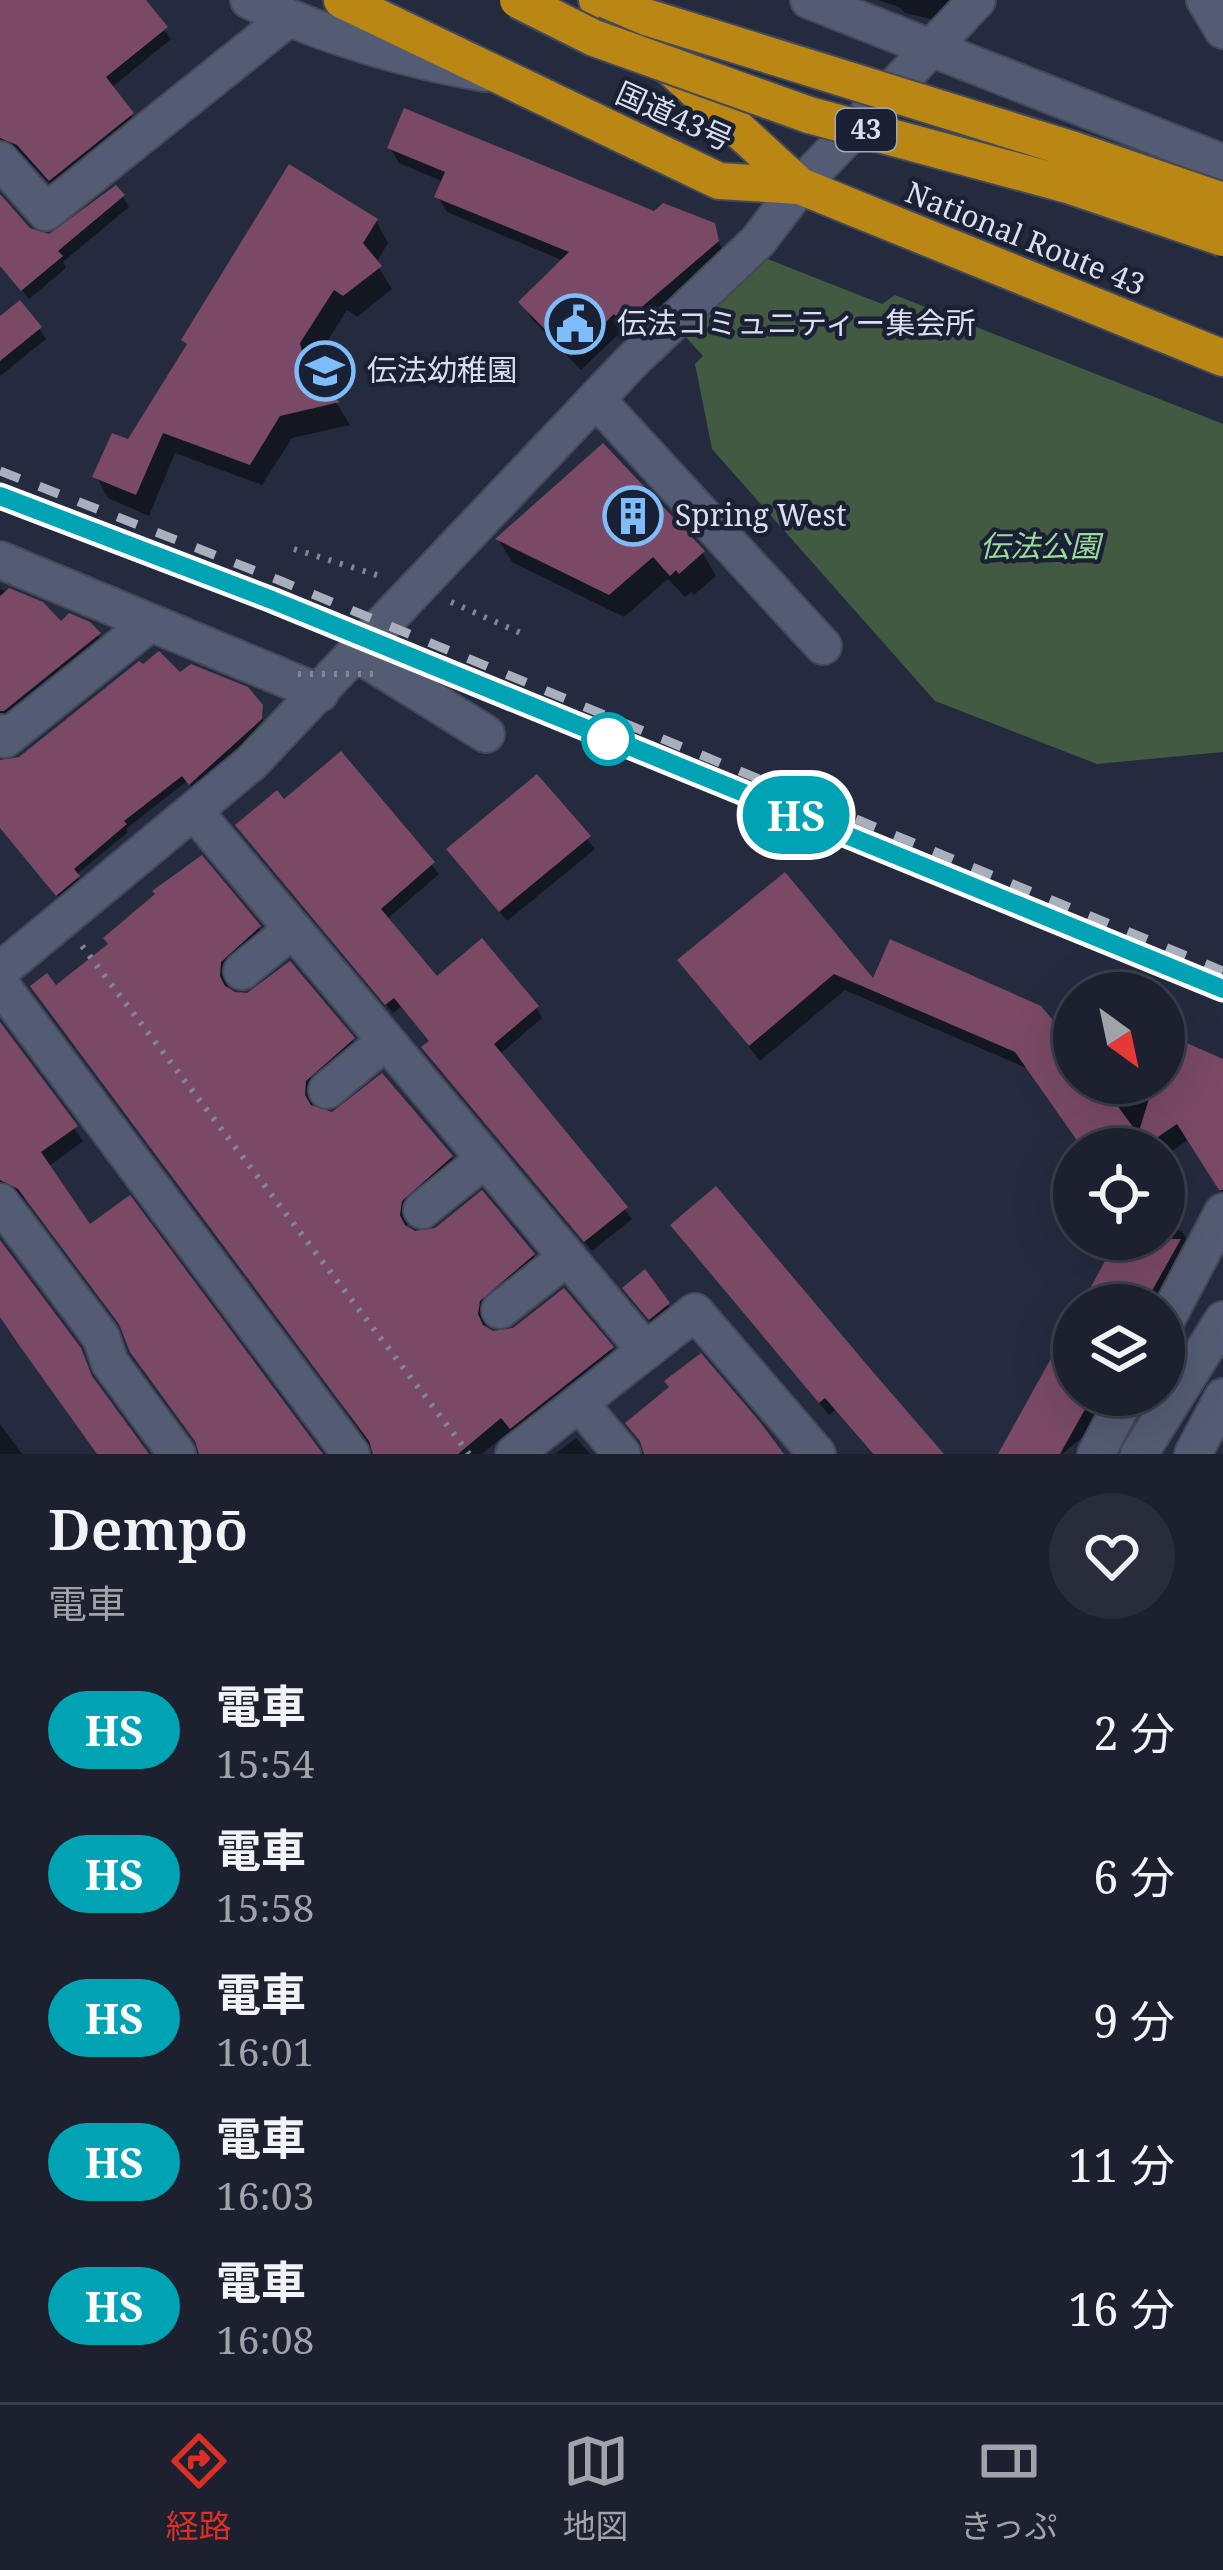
<!DOCTYPE html>
<html lang="ja">
<head>
<meta charset="utf-8">
<style>
	body { margin:0; font-family:"Noto Serif","Noto Sans JP",serif; background:#292d3b; color:#f1f3f6; height:100vh; display:flex; flex-direction:column; font-size:45px; white-space:nowrap }
	* { box-sizing:border-box; margin:0 }
	p { font-size:39px; color:#a0a3aa }
	.icon { flex:none; width:66px; height:66px; fill:none; stroke:currentColor; stroke-width:2; stroke-linecap:round; stroke-linejoin:round }
	.map { position:relative; height:1454px; overflow:hidden }
	.drawer { display:flex; flex-direction:column; background:#1c202f; flex:1 }
	.drawer>* { flex:none }
	.badge { padding:0 24px; border-radius:39px; font-size:42px; line-height:78px }
	.needle { width:78px; rotate:147deg }
	.tools { position:absolute; left:1053px; top:972px; display:grid; gap:24px }
	.tools a { display:grid; place-items:center; width:132px; height:132px; border-radius:50%; background:#1c202f; box-shadow:0 12px 48px #0002,0 0 0 3px #3a3e4b; font-size:60px }
	.map>.badge { position:absolute; translate:-50% -50%; box-shadow:0 0 0 6px #fff }
	.round { display:grid; place-items:center; flex:none; width:126px; height:126px; border-radius:63px; background:#292d3b }
	.head { display:flex; align-items:center; justify-content:space-between; height:204px; padding:0 48px }
	h1 { font-size:57px; font-weight:600; line-height:90px }
	ul { padding:0; list-style:none }
	li { display:flex; align-items:center; gap:36px; height:144px; padding:0 48px }
	li div { flex:1 }
	li b { display:block; font-size:45px }
	li em { font-style:normal }
	li .badge { min-width:132px; font-weight:700; text-align:center }
	.menu { display:flex; justify-content:space-around; align-items:center; height:168px; border-top:3px solid #3a3e4b; background:#1c202f; font-size:33px; color:#a0a3aa }
	.menu a { display:grid; justify-items:center; gap:6px }
	.menu .selected { color:#d93025 }
	.map>svg:first-child { display:block }
	.green { fill:#425a42 }
	.shadow { fill:#0007 }
	.building { fill:#7a4965 }
	.lines { fill:none; stroke-linecap:round; stroke-linejoin:round }
	.minor-casing { stroke:#43485a; stroke-width:40 }
	.highway-casing { stroke:#43485a; stroke-width:40 }
	.path { stroke:#818697; stroke-width:6; stroke-dasharray:3 9; stroke-linecap:butt }
	.minor { stroke:#545c73; stroke-width:36 }
	.highway { stroke:#ba8614; stroke-width:36 }
	.rail { stroke:#aaafbe; stroke-width:9; stroke-dasharray:21 21; stroke-linecap:butt }
	.highway-bridge-casing { stroke:#43485a; stroke-width:40; stroke-linecap:butt }
	.path-bridge { stroke:#818697; stroke-width:6; stroke-dasharray:3 9; stroke-linecap:butt }
	.highway-bridge { stroke:#ba8614; stroke-width:36 }
	.line-casing { stroke:#fff; stroke-width:27 }
	.line { stroke:#00a3b4; stroke-width:18 }
	.stop-dot { fill:#fff; stroke:#00a3b4; stroke-width:6 }
	.labels { text-anchor:middle; stroke-width:9; stroke-linejoin:round; paint-order:stroke }
	.shield { fill:#1b2135; stroke:#a1a6b6; stroke-width:3 }
	.shield-label { font-size:27px; font-weight:bold; fill:#dadfed }
	.street-label { font-size:30px; fill:#dadfed; stroke:#1b2135 }
	.poi-label { font-size:30px; fill:#dadfed; stroke:#1b2135; text-anchor:start }
	.park-label { font-size:30px; font-style:italic; fill:#9bdc9e; stroke:#1b2135 }
</style>
</head>
<body>
<div class="map">
<svg width="1223" height="1454" viewBox="0 0 1223 1454">
	<rect width="100%" height="100%" fill="#252b3f"/>
	<!-- green -->
	<path class="green" d="M765,258L882,304L895,295L1223,424V752L1097,764L935,701L712,449L695,364L703,356L684,335Z"/>
	<!-- shadow -->
	<path class="shadow" d="M0,0H142L171,39L111,88L137,125L56,190L17,149L0,148Z
		M878,0H963L940,21L905,13L899,7Z
		M390,148L712,226L726,258L633,337L625,328L581,370L531,318L522,302L564,261L447,212L438,197L444,182L399,163Z
		M0,197L39,237L61,232L123,197L129,207L63,262L66,268L29,299L0,265Z
		M376,221L388,243L376,263L392,289L357,317L347,310L311,367L317,391L338,405L350,425L292,438L262,485L175,453L149,516L108,498L96,476L129,443L188,347L184,340Z
		M0,320L39,328L46,339L0,376Z
		M498,539L702,552L716,576L694,595L691,592L685,597L668,579L624,617L512,562Z
		M0,589L41,605L61,625L88,624L102,641L0,719Z
		M180,676L260,706L264,726L194,789L187,781L126,829L128,832L76,875L81,883L61,900L0,826V763L8,764Z
		M341,755L439,874L386,920L437,981L536,1007L542,1018L499,1055L632,1219L592,1251L431,1059V1043L402,1006L393,1013L245,836Z
		M537,778L595,849L507,921L457,860Z
		M784,876L874,983L1074,1053V1083H1164V1036L1223,1063V1193L1189,1139L1164,1157V1149H1084L1029,1069L845,990L760,1061L681,961Z
		M259,928L267,942L228,977L227,991L352,1040L360,1054L313,1096L312,1109L451,1157L459,1172L408,1216L407,1229L533,1255L541,1269L486,1316L485,1329L492,1334L611,1349L619,1363L520,1441L511,1430L482,1454H376L56,989Z
		M0,1027L83,1141L48,1167L89,1228L199,1445L125,1330L30,1203L18,1194L0,1197Z
		M1164,1222L1183,1233L1193,1250L1162,1305H1084L1121,1239H1164Z
		M674,1225L940,1454H872L835,1410L829,1415Z
		M632,1299L668,1305L674,1315L657,1329Z
		M1074,1323V1395H1112L1094,1428L1062,1454H1001Z
		M0,1424L22,1454H0Z
		M576,1438L590,1454H555Z"/>
	<!-- building -->
	<path class="building" d="M0,0H146L168,27L106,77L134,113L49,181L17,145L0,138Z
		M404,108L654,211L663,203L715,223L719,241L623,323L614,314L571,356L518,302L569,252L434,197L445,172L387,148Z
		M289,164L378,219L363,243L382,266L343,296L334,290L300,343L310,383L340,402L280,416L250,465L163,433L136,495L92,477L112,433L128,439L187,344L181,340Z
		M116,185L125,195L58,251L63,256L21,291L0,266V194L30,228L49,234Z
		M20,300L42,327L0,361V316Z
		M603,443L705,551L679,574L676,570L670,576L653,557L609,595L495,539Z
		M9,588L43,602L61,621L69,613L90,622L101,633L4,711H0V596Z
		M159,651L180,672L191,664L248,687L263,705L262,719L189,785L182,776L124,821L127,824L74,869L80,876L56,896L0,828V760L19,757L139,661L143,664Z
		M341,751L435,862L381,909L437,976L482,938L539,1006L494,1044L628,1207L584,1242L421,1047L429,1041L394,998L385,1005L235,825L277,790L284,799Z
		M537,774L591,836L499,912L446,849Z
		M202,855L261,926L221,962L220,976L225,986L235,992L247,993L290,961L355,1038L306,1081L305,1095L311,1105L332,1112L382,1073L453,1156L402,1201L400,1215L405,1225L415,1231L435,1228L482,1190L535,1254L480,1301L478,1314L483,1325L493,1331L513,1328L564,1288L614,1347L510,1429L501,1418L458,1454H373L369,1441L30,986L47,973L56,985L108,944L103,938L155,894L152,891Z
		M785,872L873,978L890,939L1041,1006L1074,1045V1083H1101L1138,1134L1154,1083H1164V1033L1223,1059V1190H1219L1177,1124L1146,1145L1149,1149H1083L1015,1052L834,974L749,1046L677,960Z
		M0,1022L78,1126L41,1152L90,1224L130,1195L323,1454H199L195,1441L130,1352L119,1324L18,1189L0,1180Z
		M716,1186L873,1372L944,1454H873L825,1398L819,1403L670,1225Z
		M1117,1239H1181L1144,1305H1081Z
		M0,1240L81,1348L92,1376L149,1454H97L19,1345L0,1317Z
		M645,1269L670,1303L649,1320L622,1288Z
		M1074,1317V1395H1093L1060,1454H998Z
		M701,1353L760,1422L784,1454H644L640,1441L625,1423L669,1387L664,1381Z"/>
	<g class="lines">
		<!-- minor casing -->
		<g class="minor-casing">
			<path id="minor" d="M249,0C325,36 402,59 485,73
				M809,0L1223,163
				M1205,0L1223,30
				M0,160L46,212L287,19
				M596,399L823,646
				M0,560L320,693
				M356,653L486,734
				M0,733L5,739L150,623
				M194,811L646,1351
				M0,971L251,763L632,361L758,241L800,186L977,0
				M242,971L293,929
				M0,984L351,1454
				M327,1090L386,1041
				M0,1202L101,1337L110,1363L177,1454
				M422,1210L485,1159
				M500,1310L567,1257
				M1164,1324L1223,1212
				M580,1404L622,1454
				M514,1454L695,1312L817,1454
				M1096,1454L1127,1395
				M1139,1454L1223,1320
				M1193,1454L1223,1397"/>
		</g>
		<!-- highway casing -->
		<g class="highway-casing">
			<path id="highway" d="M342,0L719,181L800,186L1223,358
				M597,0L800,186"/>
		</g>
		<!-- path -->
		<path class="path" d="M294,549L383,577
			M451,602L525,635
			M82,946L469,1454"/>
		<!-- minor -->
		<use href="#minor" class="minor"/>
		<!-- highway -->
		<use href="#highway" class="highway"/>
		<!-- rail -->
		<path class="rail" d="M0,471L281,581L1223,971
			M0,496L272,600L1090,935"/>
		<!-- highway-bridge casing -->
		<g class="highway-bridge-casing">
			<path id="highway-bridge" d="M518,0L594,38L809,115L1068,185L1223,238
				M606,0L646,17L1074,150L1223,201"/>
		</g>
		<!-- path-bridge -->
		<path class="path-bridge" d="M298,674H374"/>
		<!-- highway-bridge -->
		<use href="#highway-bridge" class="highway-bridge"/>
	</g>
	<g class="lines">
		<!-- line casing -->
		<g class="line-casing">
			<path id="line" d="M0,496L272,600L1223,989"/>
		</g>
		<!-- line -->
		<use href="#line" class="line"/>
	</g>
	<!-- icons -->
	<defs>
		<g id="civic-ring" transform="scale(3)"><circle r="9.5" fill="#1b2135" stroke="#7ebdf9" stroke-width="1.5"/><path d="M-.6-6.5H3V-4.5H.6V-3L4-1V1h2V6H-6V1h2V-1L-.6-3ZM-1.2 2.5V6h2.4V2.5Z" fill="#7ebdf9"/></g>
		<g id="school-ring" transform="scale(3)"><circle r="9.5" fill="#1b2135" stroke="#7ebdf9" stroke-width="1.5"/><path d="M0-5L7-2L0 1L-7-2ZM-4 1L0 2.5L4 1V4Q0 6-4 4Z" fill="#7ebdf9"/></g>
		<g id="building-ring" transform="scale(3)"><circle r="9.5" fill="#1b2135" stroke="#7ebdf9" stroke-width="1.5"/><path d="M-4-6H4V6H1V3H-1V6H-4ZM-2.5-4.3h1.7v1.8h-1.7ZM.8-4.3h1.7v1.8H.8ZM-2.5-1h1.7V.8h-1.7ZM.8-1h1.7V.8H.8Z" fill="#7ebdf9"/></g>
	</defs>
	<g fill-rule="evenodd">
		<use href="#civic-ring" x="575" y="324"/>
		<use href="#school-ring" x="325" y="371"/>
		<use href="#building-ring" x="633" y="516"/>
	</g>
	<!-- markers -->
	<circle class="stop-dot" cx="608" cy="739" r="24"/>
	<g class="labels">
		<!-- shield labels -->
		<rect class="shield" x="836" y="109" width="60" height="42" rx="9"/>
		<g class="shield-label">
			<text x="866" y="139">43</text>
		</g>
		<!-- street labels -->
		<g class="street-label">
			<text transform="translate(674 117) rotate(24)" y="10">国道43号</text>
			<text transform="translate(1025 239) rotate(22)" y="10">National Route 43</text>
		</g>
		<!-- poi labels -->
		<g class="poi-label">
			<text x="617" y="334">伝法コミュニティー集会所</text>
			<text x="367" y="381">伝法幼稚園</text>
			<text x="675" y="526">Spring West</text>
		</g>
		<!-- park labels -->
		<g class="park-label">
			<text x="1040" y="557">伝法公園</text>
		</g>
	</g>
</svg>
<div class="tools">
<a><svg class="needle" viewBox="-14 -14 28 28"><path d="M0-13l5 13h-10z" fill="#e53935"/><path d="M0 13l5-13h-10z" fill="#a0a3aa"/></svg></a>
<a><svg class="icon" aria-label="locate" viewBox="0 0 24 24"><circle cx="12" cy="12" r="6"/><path d="M12 2v4M12 18v4M2 12h4M18 12h4"/></svg></a>
<a><svg class="icon" aria-label="layers" viewBox="0 0 24 24"><path d="M12 4l9 5-9 5-9-5zM3 14l9 5 9-5"/></svg></a>
</div>
<b class="badge" style="left:796px;top:815px;background:#00a3b4;color:#fff">HS</b>
</div>
<section class="drawer">
<div class="head"><div><h1>Dempō</h1><p>電車</p></div><a class="round"><svg class="icon" aria-label="heart" viewBox="0 0 24 24"><path d="M12 20l-8-8c-3-5 5-10 8-4 3-6 11-1 8 4z"/></svg></a></div>
<ul>
<li><span class="badge" style="background:#00a3b4;color:#fff">HS</span><div><b>電車</b><p>15:54</p></div><em>2 分</em></li>
<li><span class="badge" style="background:#00a3b4;color:#fff">HS</span><div><b>電車</b><p>15:58</p></div><em>6 分</em></li>
<li><span class="badge" style="background:#00a3b4;color:#fff">HS</span><div><b>電車</b><p>16:01</p></div><em>9 分</em></li>
<li><span class="badge" style="background:#00a3b4;color:#fff">HS</span><div><b>電車</b><p>16:03</p></div><em>11 分</em></li>
<li><span class="badge" style="background:#00a3b4;color:#fff">HS</span><div><b>電車</b><p>16:08</p></div><em>16 分</em></li>
</ul>
</section>
<nav class="menu">
<a class="selected"><svg class="icon" aria-label="directions" viewBox="0 0 24 24"><path d="M12 3l9 9-9 9-9-9zM9 14v-3h6M13 9l2 2-2 2"/></svg>経路</a>
<a><svg class="icon" aria-label="map" viewBox="0 0 24 24"><path d="M3 6l6-2 6 2 6-2v14l-6 2-6-2-6 2zM9 4v14M15 6v14"/></svg>地図</a>
<a><svg class="icon" aria-label="tickets" viewBox="0 0 24 24"><path d="M3 7h18v10H3zM15 7v10"/></svg>きっぷ</a>
</nav>
</body>
</html>
